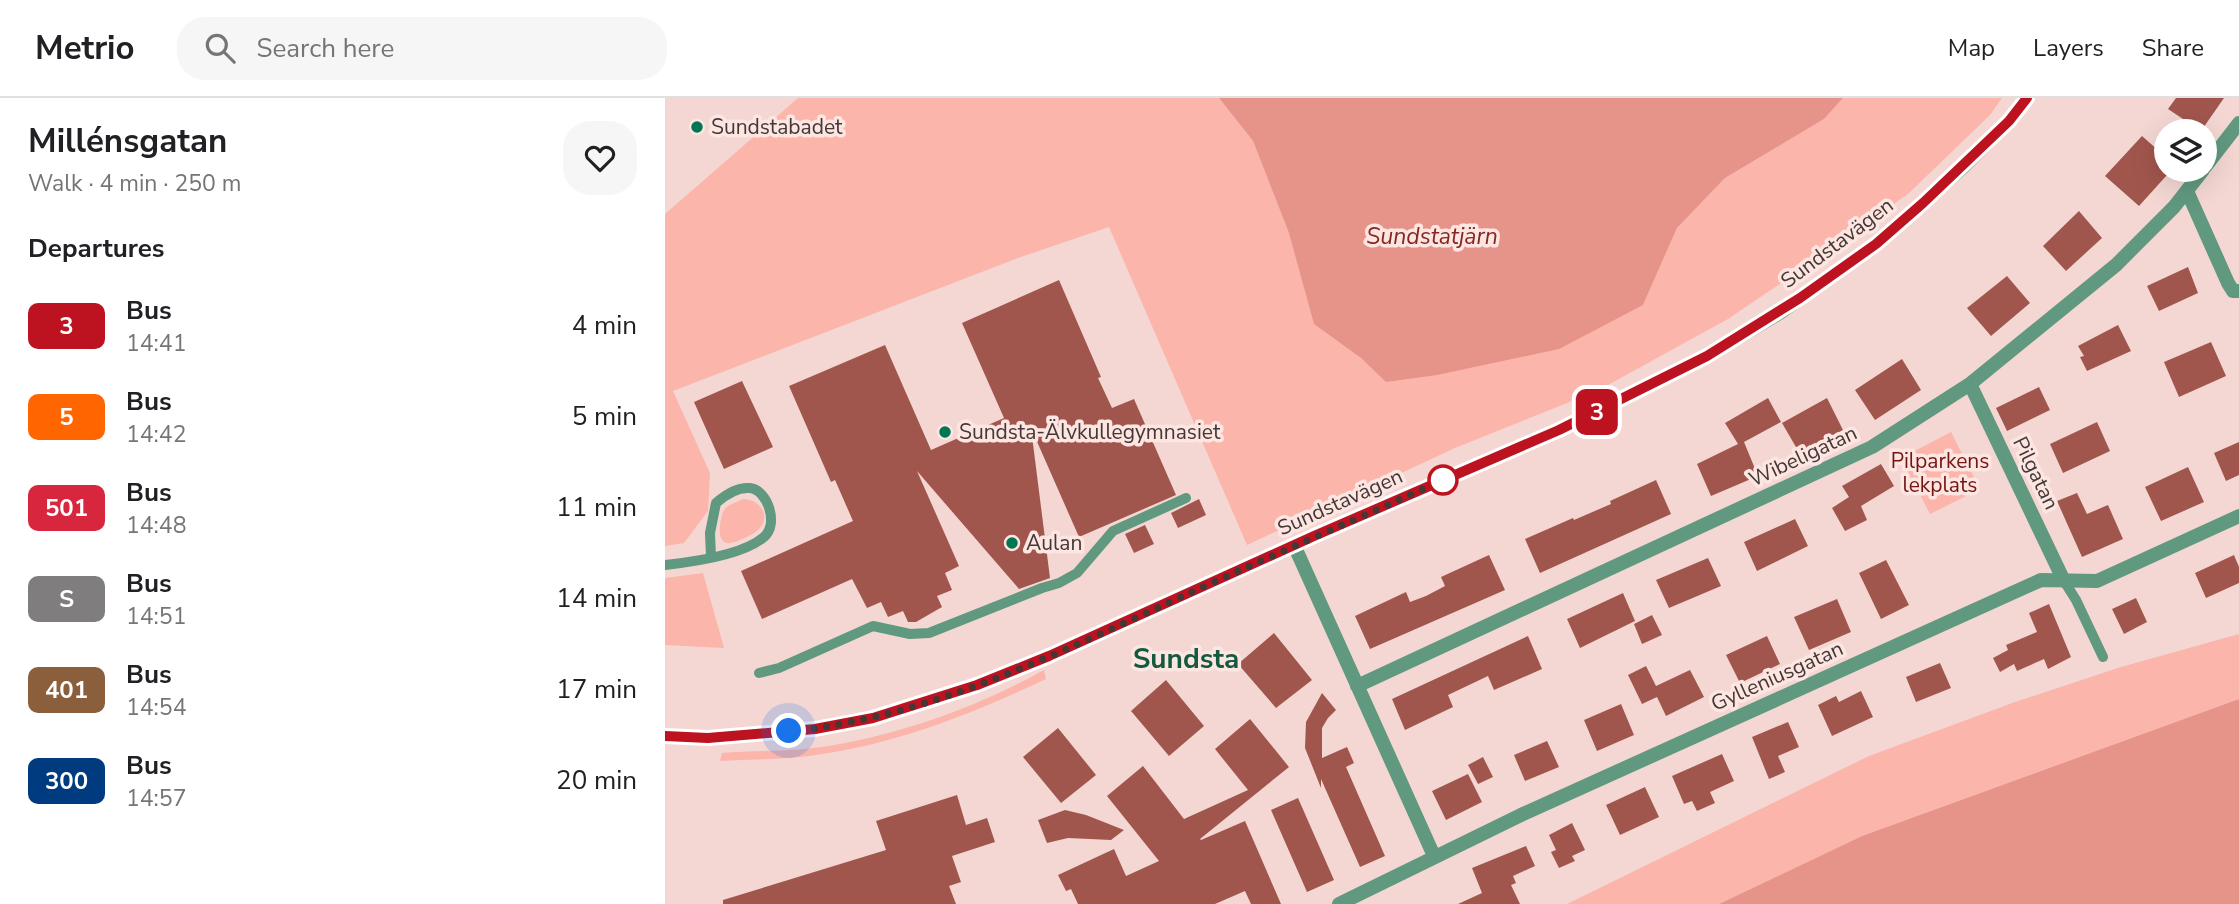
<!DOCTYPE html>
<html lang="en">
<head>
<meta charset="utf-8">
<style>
	body { margin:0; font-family:"Nunito Sans",sans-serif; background:#f6f6f6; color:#202124; height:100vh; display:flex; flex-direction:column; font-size:26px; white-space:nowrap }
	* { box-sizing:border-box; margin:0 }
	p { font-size:23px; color:#757577 }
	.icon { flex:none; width:38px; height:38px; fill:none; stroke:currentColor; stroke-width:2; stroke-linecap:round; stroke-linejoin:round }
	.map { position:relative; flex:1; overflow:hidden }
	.details { display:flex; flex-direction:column; background:#fff; width:665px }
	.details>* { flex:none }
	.badge { padding:0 14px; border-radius:10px; font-size:24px; line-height:46px }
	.tools { position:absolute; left:1489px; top:21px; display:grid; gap:14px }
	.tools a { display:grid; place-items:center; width:63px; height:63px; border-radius:50%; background:#fff; box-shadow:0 7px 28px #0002; font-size:35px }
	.you { position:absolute; width:35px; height:35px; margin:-18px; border:5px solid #fff; border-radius:50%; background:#1a73e8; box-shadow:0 0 0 10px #1a73e833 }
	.map>.badge { position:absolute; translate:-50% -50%; box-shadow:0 0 0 4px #fff }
	h2 { padding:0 28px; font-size:26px; line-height:63px }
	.round { display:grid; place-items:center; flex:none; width:74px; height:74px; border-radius:28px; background:#f6f6f6 }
	.headline { display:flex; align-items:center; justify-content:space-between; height:119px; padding:0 28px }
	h1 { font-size:33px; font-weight:700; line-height:52px }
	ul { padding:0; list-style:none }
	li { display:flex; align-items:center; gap:21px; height:91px; padding:0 28px }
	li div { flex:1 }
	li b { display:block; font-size:26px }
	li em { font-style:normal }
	li .badge { min-width:77px; font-weight:700; text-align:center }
	header { display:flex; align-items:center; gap:42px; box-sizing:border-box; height:98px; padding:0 35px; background:#fff; border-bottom:2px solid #e0e0e0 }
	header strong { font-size:33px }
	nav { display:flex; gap:38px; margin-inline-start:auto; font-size:24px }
	.search { width:490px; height:63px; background:#f6f6f6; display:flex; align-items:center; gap:18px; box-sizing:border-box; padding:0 24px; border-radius:28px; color:#757577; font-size:26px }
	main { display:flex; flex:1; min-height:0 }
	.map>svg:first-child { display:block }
	.green { fill:#fbb5ab }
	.water { fill:#e69489 }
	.building { fill:#a1564d }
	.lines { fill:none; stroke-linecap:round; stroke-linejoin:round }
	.service { stroke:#60997f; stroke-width:10 }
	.minor { stroke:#60997f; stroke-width:14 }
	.tertiary { stroke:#60997f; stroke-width:14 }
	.line-casing { stroke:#fff; stroke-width:16 }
	.line { stroke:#bd1220; stroke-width:10 }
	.walk { stroke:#433836; stroke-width:7; stroke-dasharray:0 12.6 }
	.poi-dot { fill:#007651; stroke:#fde5e2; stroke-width:2.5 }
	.stop-dot { fill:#fff; stroke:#bd1220; stroke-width:3.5 }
	.labels { text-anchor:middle; stroke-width:7; stroke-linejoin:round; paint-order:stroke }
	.poi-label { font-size:21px; fill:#433836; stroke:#fde5e2; text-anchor:start }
	.street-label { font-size:21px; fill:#433836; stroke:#fde5e2 }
	.park-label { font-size:21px; fill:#751512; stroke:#fde5e2 }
	.water-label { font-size:23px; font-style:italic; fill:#862721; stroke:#fde5e2 }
	.district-label { font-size:28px; font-weight:bold; fill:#155a40; stroke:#fde5e2 }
</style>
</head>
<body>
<header>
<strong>Metrio</strong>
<div class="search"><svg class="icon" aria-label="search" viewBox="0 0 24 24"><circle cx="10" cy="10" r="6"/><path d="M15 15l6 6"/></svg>Search here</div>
<nav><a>Map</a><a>Layers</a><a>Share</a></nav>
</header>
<main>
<section class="details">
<div class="headline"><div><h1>Millénsgatan</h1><p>Walk · 4 min · 250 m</p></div><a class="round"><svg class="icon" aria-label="heart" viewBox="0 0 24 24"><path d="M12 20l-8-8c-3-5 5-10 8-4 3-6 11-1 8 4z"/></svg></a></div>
<h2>Departures</h2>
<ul>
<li><span class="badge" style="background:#bd1220;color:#fff">3</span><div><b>Bus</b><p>14:41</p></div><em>4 min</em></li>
<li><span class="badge" style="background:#f60;color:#fff">5</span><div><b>Bus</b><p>14:42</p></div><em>5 min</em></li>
<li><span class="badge" style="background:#d7263d;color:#fff">501</span><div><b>Bus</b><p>14:48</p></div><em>11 min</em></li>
<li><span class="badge" style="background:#7f7d7e;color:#fff">S</span><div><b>Bus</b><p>14:51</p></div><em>14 min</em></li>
<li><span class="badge" style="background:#8b5e3c;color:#fff">401</span><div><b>Bus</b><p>14:54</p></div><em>17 min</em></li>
<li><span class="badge" style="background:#003b80;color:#fff">300</span><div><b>Bus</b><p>14:57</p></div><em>20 min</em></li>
</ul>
</section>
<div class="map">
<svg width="1574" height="806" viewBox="0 0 1574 806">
	<rect width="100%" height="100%" fill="#f4d7d3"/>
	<!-- green -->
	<path class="green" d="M133,0H554L588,43L624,134L696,260L722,284L978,207L1012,130L1060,80L1159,21L1178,0H1337L1325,17L1244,95L1168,150L1063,221L932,293L790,350L582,447L444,129L353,160L8,293L45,375L43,413L19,445L0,448V116Z
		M1286,334L1315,391L1265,416L1236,360Z
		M78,401C94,401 107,417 94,431C89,436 82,439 75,442C73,443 67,445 64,445C50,446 55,420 59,412C63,406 72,404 78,401Z
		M38,475L59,550L0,547V480Z
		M1574,536V601L1197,738L1054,806H902L1204,658L1350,604L1456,569Z
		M379,572L381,581C309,615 236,644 157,656C124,662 89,661 55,663L57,655C93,652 132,654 169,647C240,635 316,607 379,572Z"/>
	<!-- water -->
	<path class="water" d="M554,0H1178L1159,21L1060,80L1012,130L978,207L894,251L772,277L721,284L696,260L649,226L624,135L588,43Z
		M1574,601V806H1054L1197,738Z"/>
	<!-- building -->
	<path class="building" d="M1511,0H1559L1536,33L1503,11Z
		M1477,38L1502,60V77L1474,108L1440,78Z
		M1414,113L1437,140L1401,173L1378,148Z
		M1523,169L1533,195L1494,213L1482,188Z
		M1342,178L1365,205L1326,238L1302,210Z
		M394,182L436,279L433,280L447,310L469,301L511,397L414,439L366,330L385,480L354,491L252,373L294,468L280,475L287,492L272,498L277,509L251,524H243L238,513L223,519L216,504L202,510L187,481L97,521L76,473L188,423L170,382L166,384L124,288L220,247L266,352L339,320L297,225Z
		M1453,227L1466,253L1422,273L1415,259L1419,258L1413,248Z
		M1546,244L1561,278L1514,299L1499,264Z
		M1237,261L1256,292L1210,322L1190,292Z
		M77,283L108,349L59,371L29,304Z
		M1374,289L1385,312L1342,333L1331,310Z
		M1103,300L1116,324L1079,344L1093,378L1046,398L1032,366L1073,346L1060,325Z
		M1162,300L1178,332L1135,356L1117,325Z
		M1432,324L1445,353L1398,375L1385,346Z
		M1574,344V377L1561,383L1549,355Z
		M1216,366L1229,388L1196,408L1202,422L1180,433L1167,410L1184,399L1177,388Z
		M1523,369L1539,404L1496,423L1480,389Z
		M991,382L1006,416L875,475L860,441L908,420L909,422L946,406L945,403Z
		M1412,395L1422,416L1443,407L1458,441L1417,459L1392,403Z
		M534,401L541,417L513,430L506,415Z
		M1130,421L1143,448L1092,473L1079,444Z
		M480,427L489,446L469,455L460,436Z
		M824,457L840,492L705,551L690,518L741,494L745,504L761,498L780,488L776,479Z
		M1569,457L1574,469V485L1541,500L1530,475Z
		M1043,460L1056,488L1004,510L991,482Z
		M1221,462L1244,507L1216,521L1194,475Z
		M958,495L970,523L915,550L902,521Z
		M1471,500L1482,524L1459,536L1447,511Z
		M1172,501L1186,534L1144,552L1129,519Z
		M1384,506L1406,559L1383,571L1379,561L1352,573L1349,566L1335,574L1328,560L1343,552L1341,547L1372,534L1364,515Z
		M987,517L997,537L977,546L969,526Z
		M609,535L647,582L611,610L573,566Z
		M863,538L877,571L829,592L823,578L783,597L788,609L740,632L727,601Z
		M1102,538L1115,566L1075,585L1061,557Z
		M1275,565L1286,590L1251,604L1241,579Z
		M981,568L991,588L1025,572L1039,599L1001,618L992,599L977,606L963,577Z
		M501,582L539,628L504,658L466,613Z
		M1196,593L1208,619L1167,638L1153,607L1171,598L1174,604Z
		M657,595L671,612L663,620L657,630V660L682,649L689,665L681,669L720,758L695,769L656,681V690L640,650L641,624Z
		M956,606L969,637L932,653L919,622Z
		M585,621L624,669L535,741L536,742L580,723L616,806H586L580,793L550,806H413L406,791L401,793L393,777L449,751L461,778L494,763L442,698L478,668L519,721L583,692L550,651Z
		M1123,624L1134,649L1113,658L1120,674L1104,681L1087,639Z
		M393,630L431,677L396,705L358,659Z
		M882,643L894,669L860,683L849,657Z
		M1057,656L1069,683L1045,694L1050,705L1032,713L1027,703L1019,706L1007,678Z
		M818,659L828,679L813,686L803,667Z
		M803,676L817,704L781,722L767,693Z
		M980,689L994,719L955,737L941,707Z
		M292,697L301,727L322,720L330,744L287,758L296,784L284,788L291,806H58V802L221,752L211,723Z
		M633,700L669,782L642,794L606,712Z
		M400,712L421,717L459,732L446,742L403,740L382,745L373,722Z
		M907,725L920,752L907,758L910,763L894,770L886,754L891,752L884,737Z
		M861,748L870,768L848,778L851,785L846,787L855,806H793L817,795L807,770Z"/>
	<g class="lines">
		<!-- service -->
		<path class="service" d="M0,467C28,464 78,457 99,439C114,427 103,392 85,390C72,389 60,397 51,405L45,435L46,459
			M1399,483L1411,502L1438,559
			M94,575L114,570L208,528L245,536L264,535L377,490L394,485L412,475L448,433L521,400"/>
		<!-- minor -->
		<path class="minor" d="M1540,69L1574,25
			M1522,93L1563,185L1568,193H1574
			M1305,286L1399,483
			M629,447L769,758
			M692,588L1207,349L1305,286L1451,167L1509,109L1538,72
			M674,806L856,717L1376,482L1432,483L1574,418"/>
		<!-- tertiary -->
		<path class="tertiary" d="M0,638L43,640L150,631L208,620L312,587L384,558L649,438L894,332L1042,258L1116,214L1211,146L1298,69L1344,23L1362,0"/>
	</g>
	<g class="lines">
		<!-- line casing -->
		<g class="line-casing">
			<path id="line" d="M0,638L43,640L150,631L208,620L312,587L384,558L649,438L894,332L1042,258L1135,200L1211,146L1258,105L1344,23L1362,0"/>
		</g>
		<!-- line -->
		<use href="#line" class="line"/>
		<!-- walk -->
		<path class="walk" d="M124,633C266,620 399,552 527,494C610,456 695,420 778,382"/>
	</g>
	<!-- markers -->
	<g class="poi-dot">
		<circle cx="32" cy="29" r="7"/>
		<circle cx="280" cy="334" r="7"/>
		<circle cx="347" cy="445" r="7"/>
	</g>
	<circle class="stop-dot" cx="778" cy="382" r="14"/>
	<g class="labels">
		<!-- poi labels -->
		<g class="poi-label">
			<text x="46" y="36">Sundstabadet</text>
			<text x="294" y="341">Sundsta-Älvkullegymnasiet</text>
			<text x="361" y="452">Aulan</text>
		</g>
		<!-- street labels -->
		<g class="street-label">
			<text transform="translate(1172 145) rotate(-37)" y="7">Sundstavägen</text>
			<text transform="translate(1138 358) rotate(-25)" y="7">Wibeligatan</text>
			<text transform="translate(1371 375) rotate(64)" y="7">Pilgatan</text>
			<text transform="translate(675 404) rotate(-24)" y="7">Sundstavägen</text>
			<text transform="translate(1112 578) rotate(-24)" y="7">Gylleniusgatan</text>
		</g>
		<!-- park labels -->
		<g class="park-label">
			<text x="1275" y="370">Pilparkens<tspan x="1275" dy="24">lekplats</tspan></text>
		</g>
		<!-- water labels -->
		<g class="water-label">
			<text x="767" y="146">Sundstatjärn</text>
		</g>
		<!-- district labels -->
		<g class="district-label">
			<text x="521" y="570">Sundsta</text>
		</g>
	</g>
</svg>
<div class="tools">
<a><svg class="icon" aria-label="layers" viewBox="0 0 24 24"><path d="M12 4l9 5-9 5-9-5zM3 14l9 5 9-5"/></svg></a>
</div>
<div class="you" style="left:124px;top:633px"></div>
<b class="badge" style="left:932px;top:314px;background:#bd1220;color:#fff">3</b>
</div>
</main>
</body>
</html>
